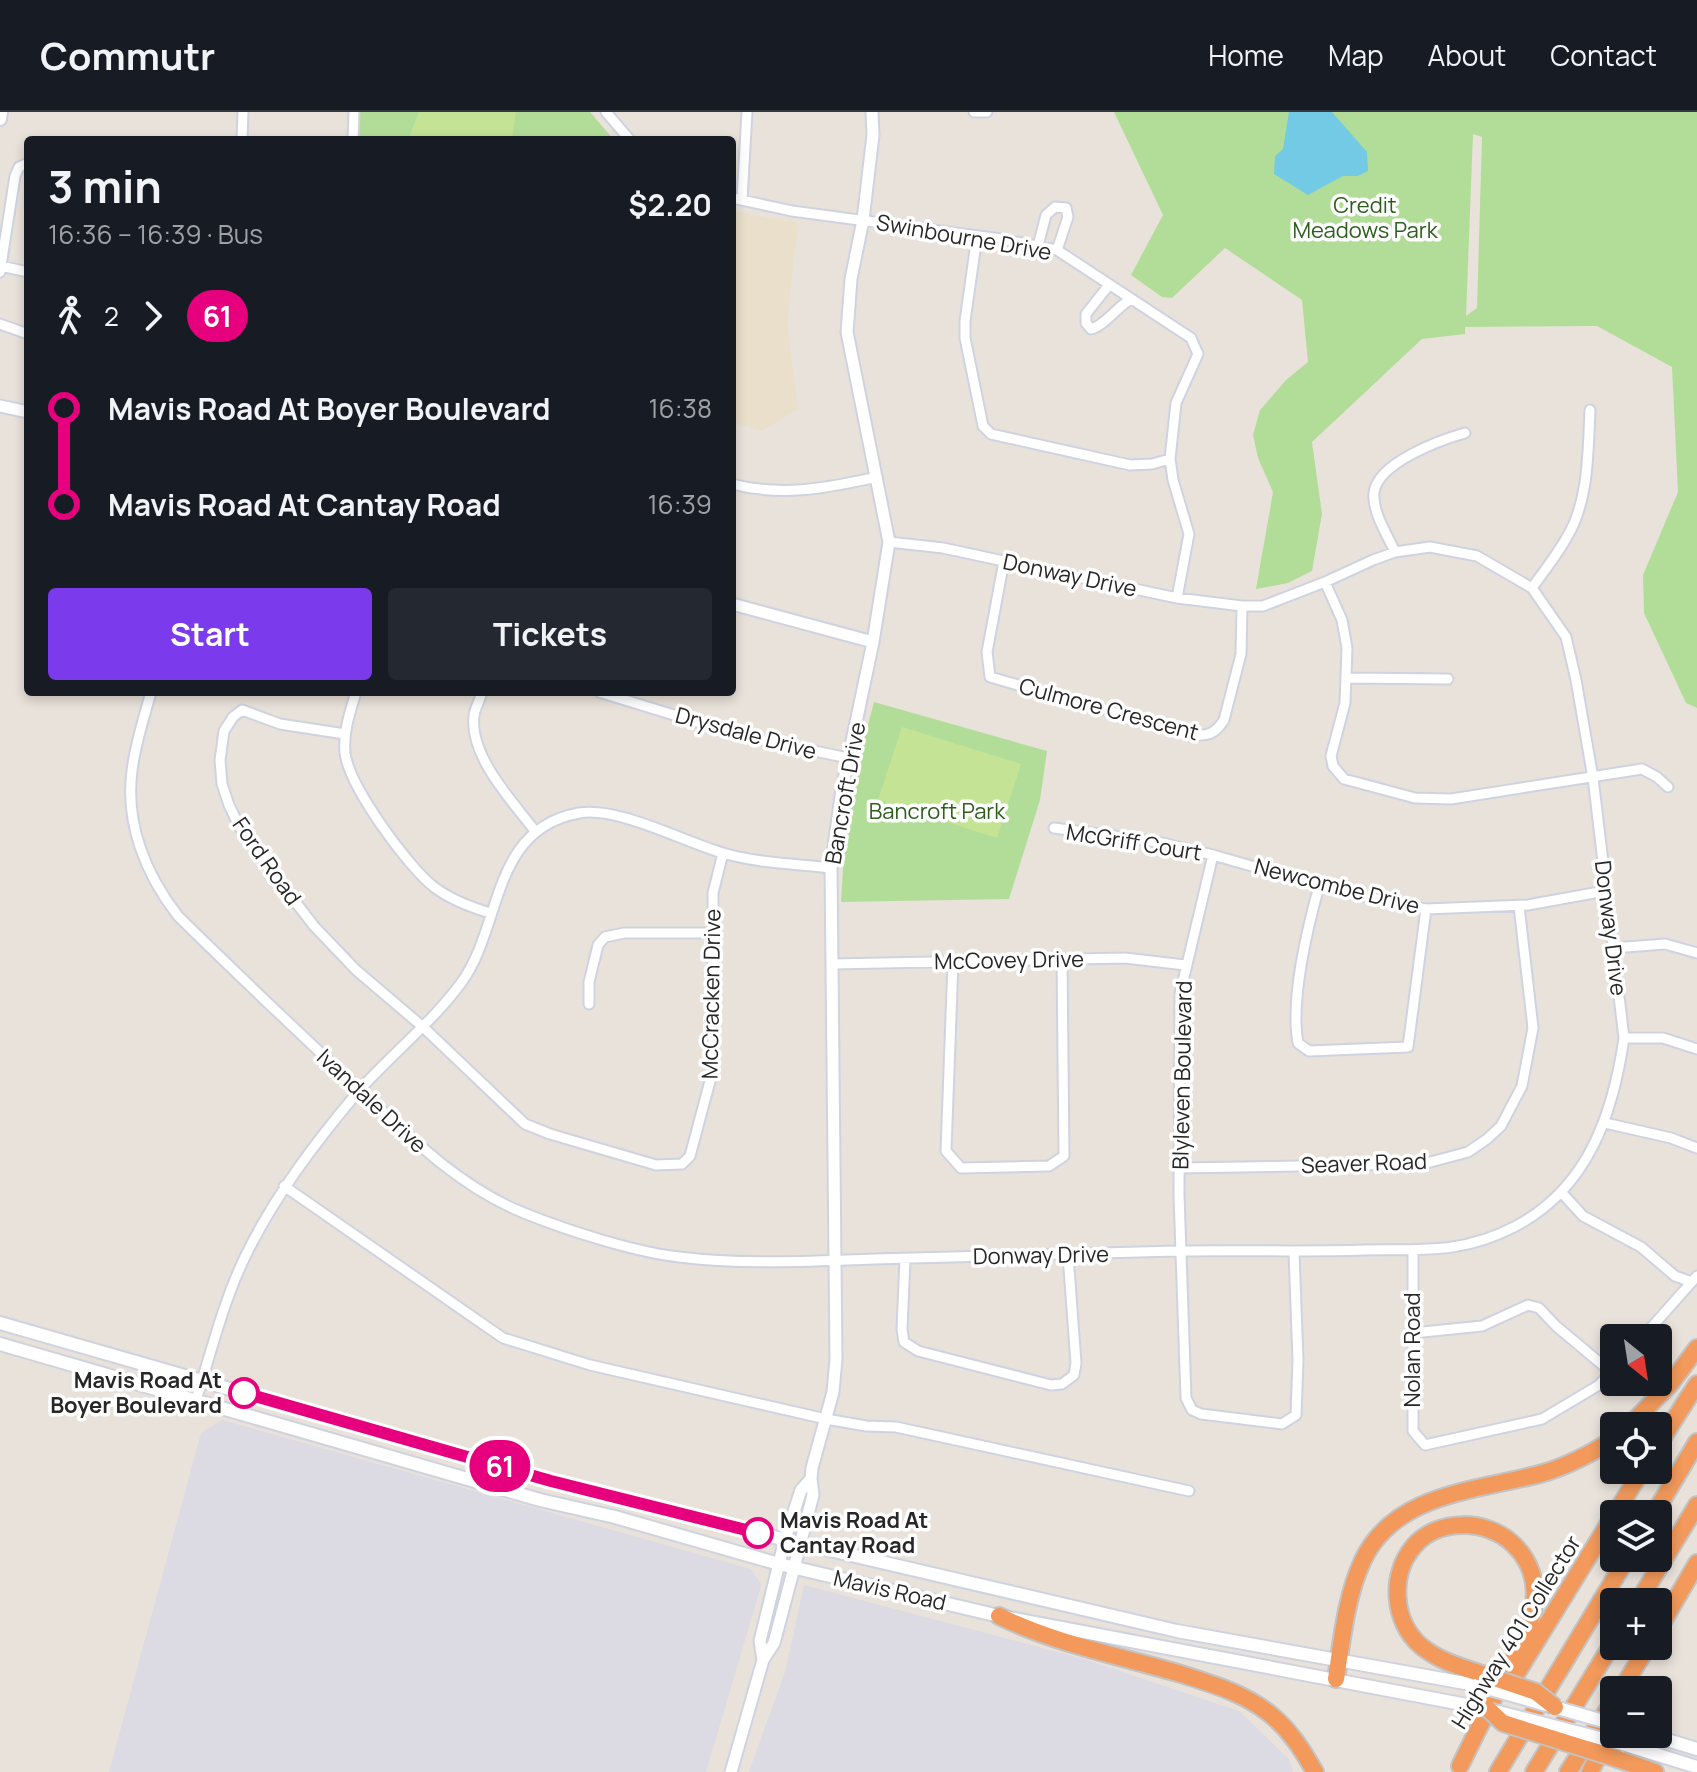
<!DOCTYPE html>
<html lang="en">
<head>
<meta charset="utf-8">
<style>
	body { margin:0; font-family:Manrope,sans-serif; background:#242831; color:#f1f3f6; height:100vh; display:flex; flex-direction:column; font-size:30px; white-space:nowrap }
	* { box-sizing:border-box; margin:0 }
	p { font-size:26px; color:#9ea1a6 }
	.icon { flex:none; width:44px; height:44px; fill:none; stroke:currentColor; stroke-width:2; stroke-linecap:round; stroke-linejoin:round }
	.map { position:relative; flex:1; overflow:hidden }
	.panel { position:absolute; left:24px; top:24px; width:712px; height:560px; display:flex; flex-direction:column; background:#171b24; border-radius:8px; box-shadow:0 4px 12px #0003 }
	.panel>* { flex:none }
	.badge { padding:0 16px; border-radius:26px; font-size:28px; line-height:52px }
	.needle { width:52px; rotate:150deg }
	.controls { position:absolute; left:1600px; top:1212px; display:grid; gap:16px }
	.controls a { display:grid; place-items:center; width:72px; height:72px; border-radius:8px; background:#171b24; box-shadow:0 4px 12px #0003; font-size:40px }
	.map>.badge { position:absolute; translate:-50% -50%; box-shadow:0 0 0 4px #fff }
	.legs { display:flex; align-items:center; gap:12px; height:88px; padding:0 24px; font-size:26px }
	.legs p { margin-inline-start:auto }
	.summary { display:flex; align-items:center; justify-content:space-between; height:136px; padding:0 24px }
	h1 { font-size:44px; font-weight:700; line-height:60px }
	.button { display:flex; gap:16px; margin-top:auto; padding:16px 24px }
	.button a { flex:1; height:92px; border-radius:8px; background:#7c3aed; color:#fff; font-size:32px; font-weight:700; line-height:92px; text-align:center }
	.button a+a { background:#242831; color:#f1f3f6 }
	ul { padding:0 24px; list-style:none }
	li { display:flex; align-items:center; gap:28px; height:96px; font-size:30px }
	li i { display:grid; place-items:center; width:12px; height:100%; margin:0 10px; background:currentColor }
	li i::after { content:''; width:20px; height:20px; margin:-10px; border:6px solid; border-radius:50%; background:#171b24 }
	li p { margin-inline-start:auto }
	li:first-child i { background:linear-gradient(#0000 50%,currentColor 0) }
	li:last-child i { background:linear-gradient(currentColor 50%,#0000 0) }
	header { display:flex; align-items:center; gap:48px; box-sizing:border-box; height:112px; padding:0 40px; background:#171b24; border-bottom:2px solid #363941 }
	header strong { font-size:38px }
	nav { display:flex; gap:44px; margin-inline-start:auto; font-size:28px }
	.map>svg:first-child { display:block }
	.industrial { fill:#dcdae2 }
	.education { fill:#eadfca }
	.green { fill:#b2dd99; fill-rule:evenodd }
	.pitch { fill:#c4e395 }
	.water { fill:#73cae5 }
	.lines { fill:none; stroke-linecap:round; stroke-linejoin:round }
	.minor-casing { stroke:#cfd3e0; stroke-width:13 }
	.tertiary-casing { stroke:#cfd3e0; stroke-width:15 }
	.secondary-casing { stroke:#cfd3e0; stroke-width:16 }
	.motorway-casing { stroke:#c3c3c3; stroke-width:20 }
	.minor { stroke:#fff; stroke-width:9 }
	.tertiary { stroke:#fff; stroke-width:11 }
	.secondary { stroke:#fff; stroke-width:12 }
	.motorway { stroke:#f2995b; stroke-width:16 }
	.secondary-bridge-casing { stroke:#cfd3e0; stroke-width:16; stroke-linecap:butt }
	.motorway-bridge-casing { stroke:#c3c3c3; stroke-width:20; stroke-linecap:butt }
	.secondary-bridge { stroke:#fff; stroke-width:12 }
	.motorway-bridge { stroke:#f2995b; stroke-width:16 }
	.line-1-casing { stroke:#fff; stroke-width:18 }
	.line-1 { stroke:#e6007e; stroke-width:12 }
	.stop-1-dot { fill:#fff; stroke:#e6007e; stroke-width:4 }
	.labels { text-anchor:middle; stroke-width:7; stroke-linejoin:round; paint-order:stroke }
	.park-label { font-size:22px; fill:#2d5e1e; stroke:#fff }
	.street-label { font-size:22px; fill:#272727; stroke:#fff }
	.stop-label { font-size:22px; font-weight:bold; fill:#272727; stroke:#fff; text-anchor:end }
</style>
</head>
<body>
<header>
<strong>Commutr</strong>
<nav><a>Home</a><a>Map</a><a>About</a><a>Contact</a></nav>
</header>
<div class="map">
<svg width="1697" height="1660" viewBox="0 0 1697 1660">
	<rect width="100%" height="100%" fill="#e9e2da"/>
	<!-- industrial -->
	<path class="industrial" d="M222,1308L751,1457L761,1472L759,1481L706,1660H109L201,1321Z
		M804,1473L1084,1547L1239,1599L1289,1647L1293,1660H749L785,1560Z"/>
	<!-- education -->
	<path class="education" d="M732,99L798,111L787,210L798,297L761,319L732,310Z"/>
	<!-- green -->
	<path class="green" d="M359,0H590L614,28H358Z
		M1114,0H1697V596L1686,591L1644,501L1643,463L1678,380L1672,255L1597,214L1465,215V222L1422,227L1312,330L1322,402L1312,459L1288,471L1256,477L1273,380L1258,346L1253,323L1260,298L1286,268L1308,250L1302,188L1225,136L1172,186L1162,185L1131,163L1163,103ZM1473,22L1482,25L1477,196L1466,204Z
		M874,590L1047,639L1040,688L1009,787L841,790L847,694Z"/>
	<!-- pitch -->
	<path class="pitch" d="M419,0H516L512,28H408Z
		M902,615L1021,652L997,726L878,688Z"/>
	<!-- water -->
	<path class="water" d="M1289,0H1332L1367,40L1368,59L1358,64H1343L1308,83L1274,62L1275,44L1283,37Z"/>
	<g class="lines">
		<!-- minor casing -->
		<g class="minor-casing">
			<path id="minor" d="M606,0L630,28
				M974,0H987
				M242,28L243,0
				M353,28L354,0
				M732,86L792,99L1001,127L1057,138L1191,226L1198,242L1176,291L1170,347L1173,368L1189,422L1177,486
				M742,88L747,0
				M977,124L965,209V226L983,314L991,322L1130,353L1152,352L1170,347
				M1038,134L1046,103L1055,95L1066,96L1068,105L1057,138
				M1,154L28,160
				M0,160L15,64L19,55L28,51
				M1109,173L1086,202V211L1091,217C1104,214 1117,195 1131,187
				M0,212L28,222
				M732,372C781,385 828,376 877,365
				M1395,440C1388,424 1372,400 1374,381C1377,351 1440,328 1465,321
				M1004,449L987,540L990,565L1193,623C1208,624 1215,622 1224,608L1241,542L1242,494
				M1325,470L1342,508L1347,536L1345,591L1331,644L1333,654L1344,667L1415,686L1451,687L1642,657L1657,665L1668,675
				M1532,476C1544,459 1557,443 1567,425C1589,389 1588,338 1590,298
				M1348,566L1448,567
				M151,580C144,606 135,632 132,659C125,712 146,763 178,804C237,862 296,918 356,974C408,1023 457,1074 524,1101C566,1118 634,1140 679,1145C743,1153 809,1149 874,1147C975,1145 1077,1141 1179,1139C1241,1138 1303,1140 1365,1138C1422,1137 1462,1142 1514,1115C1588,1077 1613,1002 1624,926L1593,666L1576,568L1566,525L1532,476L1477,444L1430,435L1395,440L1373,448L1325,470L1263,494H1242L1177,486L943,436L889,430
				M356,580C350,600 343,620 345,641C349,674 407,754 434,775C451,788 470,795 490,801
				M482,580C480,588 475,596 474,604C469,644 513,690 535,719
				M599,580L739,623L848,646
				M345,622L280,612L242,598L233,605L224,619L220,648L222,672L229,693L239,714L274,762L314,814L356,858L423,915L525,1012L550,1022L656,1053L682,1052L690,1044L713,958V781L723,741
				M1054,716L1158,730L1213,743L1346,781L1426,797L1528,793L1605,779
				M1213,743L1180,882L1179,1083L1186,1286L1192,1298L1201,1302L1282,1312L1296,1303L1298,1248L1294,1141
				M1319,774C1307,818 1290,887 1298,931L1309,939L1408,935L1426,797
				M1613,836L1665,832L1697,841
				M953,850L946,1039L961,1056L1049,1054L1064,1044L1062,846
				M833,852L1125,846L1185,853
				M589,892V870L598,833L605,825L624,821H711
				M1624,926H1663L1697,937
				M1605,1011L1671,1026L1697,1036
				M1181,1056L1423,1052L1468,1040L1487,1027L1501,1014L1522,974L1533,916L1519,794
				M284,1074L503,1226L590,1253L826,1307L866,1314L896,1315L1189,1379
				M1562,1081L1583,1104L1641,1135L1675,1164L1692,1170
				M1413,1138V1319L1425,1333L1542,1307L1599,1273L1614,1257
				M905,1147L902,1217L904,1230L918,1239L1051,1273L1062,1272L1074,1263L1076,1251L1068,1143
				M1413,1221L1482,1214L1528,1193L1539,1196L1556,1214L1611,1260
				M1642,1226L1697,1164
				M196,1288C211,1241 223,1190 245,1145C274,1085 314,1032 357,981C390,943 431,912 461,871C503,814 490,717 579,701C618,694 684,730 723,741C757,751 796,752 831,756"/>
		</g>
		<!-- tertiary casing -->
		<g class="tertiary-casing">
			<path id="tertiary" d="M0,294L28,300
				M732,492L873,530
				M763,1548L760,1529L785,1427L801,1378L811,1367
				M731,1660L763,1548L774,1531L790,1471L813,1383L811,1367L812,1356L833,1280L836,1247L831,756L842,677L873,530L889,430L847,220L851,167L863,108L873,23L872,0"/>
		</g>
		<!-- secondary casing -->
		<g class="secondary-casing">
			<path id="secondary" d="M0,7L1,0
				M0,1211L551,1369L774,1425L1177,1519L1476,1573
				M0,1232L540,1388L615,1405L779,1452L999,1504L1488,1597
				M1648,1622L1697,1637
				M1626,1633L1697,1655"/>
		</g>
		<!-- motorway casing -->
		<g class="motorway-casing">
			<path id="motorway" d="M1629,1314L1671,1271L1697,1236
				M1658,1333L1697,1272
				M1615,1402L1642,1358
				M1654,1402L1697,1330
				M1638,1490L1697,1393
				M999,1504C1056,1532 1120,1544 1181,1562C1212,1572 1244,1581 1270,1602C1290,1618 1303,1639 1315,1660
				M1658,1518L1697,1451
				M1336,1567C1342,1528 1346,1484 1363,1448C1395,1380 1479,1379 1543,1361C1568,1354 1592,1341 1614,1327
				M1512,1569L1614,1403
				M1621,1578L1648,1534
				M1618,1647L1655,1660
				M1460,1654C1475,1623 1491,1592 1506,1561C1517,1539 1531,1517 1534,1493C1537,1470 1530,1448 1513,1432C1487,1407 1438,1406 1414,1434C1389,1463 1393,1510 1421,1534C1439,1549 1461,1555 1482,1562
				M1498,1660L1627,1446
				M1534,1660L1614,1529
				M1568,1660L1614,1588
				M1590,1660L1614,1614"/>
		</g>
		<!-- minor -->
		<use href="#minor" class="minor"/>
		<!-- tertiary -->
		<use href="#tertiary" class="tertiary"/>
		<!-- secondary -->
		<use href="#secondary" class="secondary"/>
		<!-- motorway -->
		<use href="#motorway" class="motorway"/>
		<!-- secondary-bridge casing -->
		<g class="secondary-bridge-casing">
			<path id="secondary-bridge" d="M1476,1573L1614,1612
				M1491,1598L1626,1633"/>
		</g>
		<!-- motorway-bridge casing -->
		<g class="motorway-bridge-casing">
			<path id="motorway-bridge" d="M1482,1562L1536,1580L1555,1595
				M1488,1597L1503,1611L1618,1647"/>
		</g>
		<!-- secondary-bridge -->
		<use href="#secondary-bridge" class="secondary-bridge"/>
		<!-- motorway-bridge -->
		<use href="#motorway-bridge" class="motorway-bridge"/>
	</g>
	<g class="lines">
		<!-- line-1 casing -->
		<g class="line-1-casing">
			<path id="line-1" d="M244,1281L551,1369L758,1421"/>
		</g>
		<!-- line-1 -->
		<use href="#line-1" class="line-1"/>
	</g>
	<!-- markers -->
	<g class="stop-1-dot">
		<circle cx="244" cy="1281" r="14"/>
		<circle cx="758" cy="1421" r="14"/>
	</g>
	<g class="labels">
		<!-- park labels -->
		<g class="park-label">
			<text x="1365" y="101">Credit<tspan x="1365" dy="25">Meadows Park</tspan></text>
			<text x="937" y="707">Bancroft Park</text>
		</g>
		<!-- street labels -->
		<g class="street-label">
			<text transform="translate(964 125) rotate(10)" y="8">Swinbourne Drive</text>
			<text transform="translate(1070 463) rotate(12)" y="8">Donway Drive</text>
			<text transform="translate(1109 597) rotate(15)" y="8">Culmore Crescent</text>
			<text transform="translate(746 621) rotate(15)" y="8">Drysdale Drive</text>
			<text transform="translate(845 681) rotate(-80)" y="8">Bancroft Drive</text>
			<text transform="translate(1134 730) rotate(9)" y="8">McGriff Court</text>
			<text transform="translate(267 749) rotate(55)" y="8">Ford Road</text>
			<text transform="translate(1337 774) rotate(14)" y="8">Newcombe Drive</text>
			<text transform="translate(1611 816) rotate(83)" y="8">Donway Drive</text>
			<text transform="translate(1009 848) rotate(-1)" y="8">McCovey Drive</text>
			<text transform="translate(711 882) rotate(-89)" y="8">McCracken Drive</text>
			<text transform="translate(1182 963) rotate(-89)" y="8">Blyleven Boulevard</text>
			<text transform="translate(372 989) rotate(43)" y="8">Ivandale Drive</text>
			<text transform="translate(1364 1051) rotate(-2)" y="8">Seaver Road</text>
			<text transform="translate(1041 1143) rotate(-1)" y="8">Donway Drive</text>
			<text transform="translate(1412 1238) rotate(-90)" y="8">Nolan Road</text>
			<text transform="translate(890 1478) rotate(13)" y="8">Mavis Road</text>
			<text transform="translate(1516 1520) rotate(-58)" y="8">Highway 401 Collector</text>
		</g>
		<!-- stop labels -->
		<g class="stop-label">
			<text x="222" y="1276">Mavis Road At<tspan x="222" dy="25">Boyer Boulevard</tspan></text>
			<text x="780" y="1416" text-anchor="start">Mavis Road At<tspan x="780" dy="25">Cantay Road</tspan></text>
		</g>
	</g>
</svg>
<div class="controls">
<a><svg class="needle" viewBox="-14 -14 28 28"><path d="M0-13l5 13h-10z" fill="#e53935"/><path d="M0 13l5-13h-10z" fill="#9ea1a6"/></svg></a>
<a><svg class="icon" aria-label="locate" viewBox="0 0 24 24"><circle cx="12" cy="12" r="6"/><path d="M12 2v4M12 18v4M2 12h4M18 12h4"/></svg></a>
<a><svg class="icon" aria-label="layers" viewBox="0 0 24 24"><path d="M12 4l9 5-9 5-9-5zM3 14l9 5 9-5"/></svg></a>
<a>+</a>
<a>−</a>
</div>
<b class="badge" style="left:500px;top:1354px;background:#e6007e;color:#fff">61</b>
<section class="panel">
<div class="summary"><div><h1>3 min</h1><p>16:36 – 16:39 · Bus</p></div><b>$2.20</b></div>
<div class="legs"><svg class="icon" aria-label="walk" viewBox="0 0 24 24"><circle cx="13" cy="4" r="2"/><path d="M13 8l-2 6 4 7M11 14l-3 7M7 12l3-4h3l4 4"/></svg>2<svg class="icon" aria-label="forward" viewBox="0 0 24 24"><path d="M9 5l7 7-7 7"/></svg><b class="badge" style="background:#e6007e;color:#fff">61</b></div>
<ul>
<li><i style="color:#e6007e"></i><b>Mavis Road At Boyer Boulevard</b><p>16:38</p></li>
<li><i style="color:#e6007e"></i><b>Mavis Road At Cantay Road</b><p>16:39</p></li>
</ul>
<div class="button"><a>Start</a><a>Tickets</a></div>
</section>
</div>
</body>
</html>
